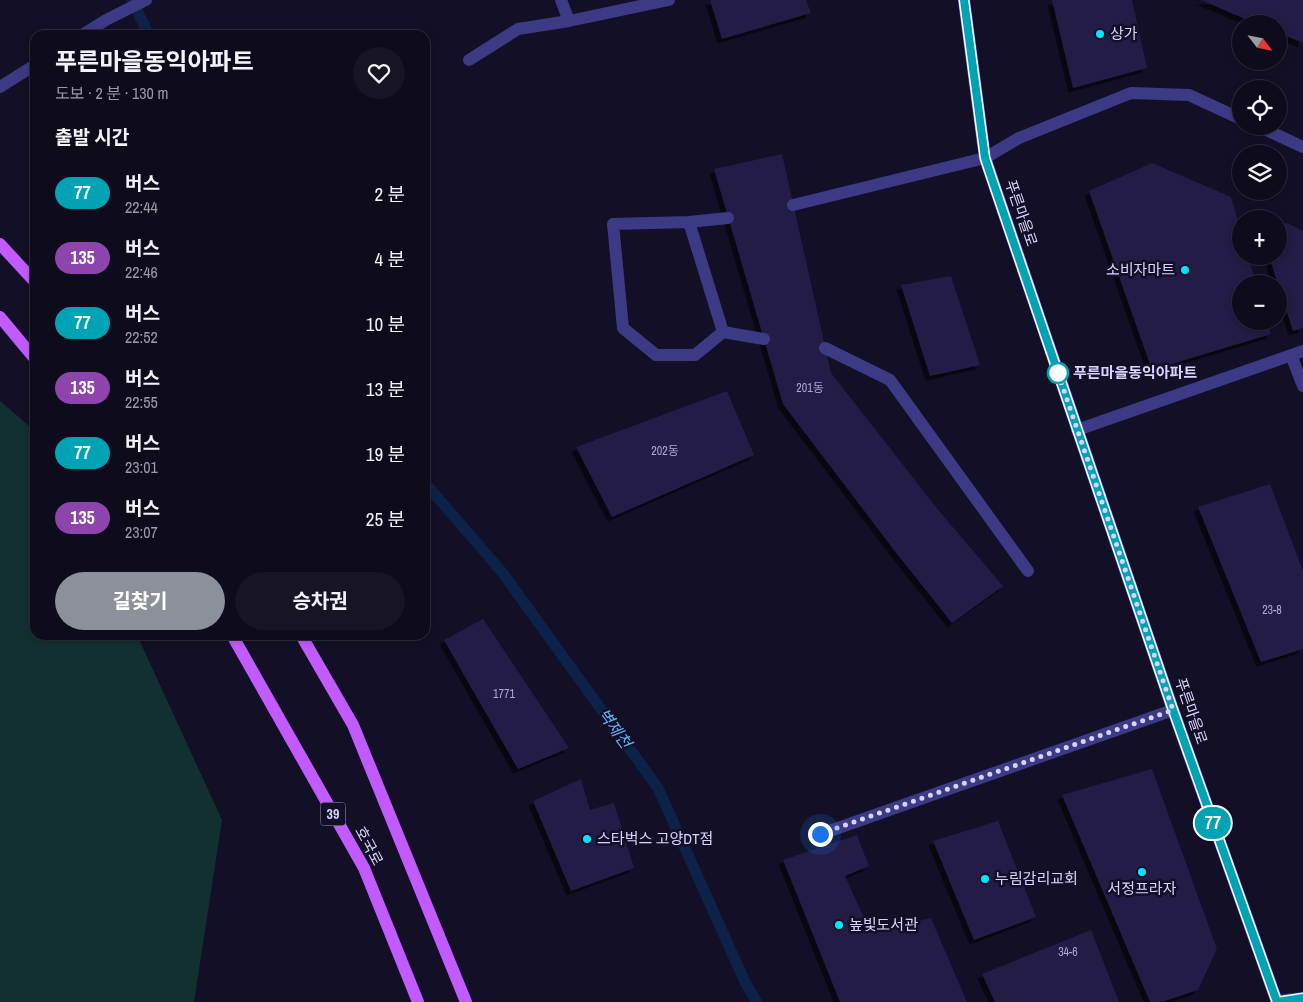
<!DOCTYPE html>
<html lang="ko">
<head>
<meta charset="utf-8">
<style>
	body { margin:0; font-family:"Archivo Narrow","Noto Sans KR",sans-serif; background:#171425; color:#f1f3f6; height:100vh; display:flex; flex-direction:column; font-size:19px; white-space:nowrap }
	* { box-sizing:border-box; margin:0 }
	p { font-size:16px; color:#9b9ba3 }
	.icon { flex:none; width:28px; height:28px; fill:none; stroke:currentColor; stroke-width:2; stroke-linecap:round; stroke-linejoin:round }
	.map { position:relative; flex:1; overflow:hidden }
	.sheet { position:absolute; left:30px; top:30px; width:400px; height:610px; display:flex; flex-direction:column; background:#0e0b1c; border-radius:15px; box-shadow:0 2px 8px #0003,0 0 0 1px #2e2b3b }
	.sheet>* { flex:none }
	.badge { padding:0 10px; border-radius:16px; font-size:18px; line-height:32px }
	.needle { width:32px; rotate:122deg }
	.fabs { position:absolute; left:1232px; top:15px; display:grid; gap:10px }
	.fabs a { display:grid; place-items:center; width:55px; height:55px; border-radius:50%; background:#0e0b1c; box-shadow:0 2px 8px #0003,0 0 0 1px #2e2b3b; font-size:25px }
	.you { position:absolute; width:25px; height:25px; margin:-12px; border:4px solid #fff; border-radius:50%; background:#1a73e8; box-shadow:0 0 0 8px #1a73e833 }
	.map>.badge { position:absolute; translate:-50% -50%; box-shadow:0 0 0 2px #fff }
	h2 { padding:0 25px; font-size:19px; line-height:45px }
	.round { display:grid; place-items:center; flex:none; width:52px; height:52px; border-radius:26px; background:#171425 }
	.headline { display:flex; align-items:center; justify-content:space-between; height:85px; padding:0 25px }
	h1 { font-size:24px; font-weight:700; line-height:38px }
	.button { display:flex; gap:10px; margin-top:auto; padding:10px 25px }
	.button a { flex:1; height:58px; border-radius:30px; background:#8c9099; color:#fff; font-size:20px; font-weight:700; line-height:58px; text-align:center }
	.button a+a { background:#171425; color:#f1f3f6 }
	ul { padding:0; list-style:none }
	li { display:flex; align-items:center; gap:15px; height:65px; padding:0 25px }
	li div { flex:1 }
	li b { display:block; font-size:19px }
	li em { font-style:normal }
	li .badge { min-width:55px; font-weight:700; text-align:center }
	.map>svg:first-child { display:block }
	.green { fill:#12302f }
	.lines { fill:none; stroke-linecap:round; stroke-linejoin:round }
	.stream { stroke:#0c2248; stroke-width:11 }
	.building { fill:#241b47; filter:url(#shadow) }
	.lane { stroke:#3d3a85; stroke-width:12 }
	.street { stroke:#3d3a85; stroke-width:12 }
	.secondary { stroke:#6f6bff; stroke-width:12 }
	.primary { stroke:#c25bff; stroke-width:12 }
	.line-casing { stroke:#fff; stroke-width:11 }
	.line { stroke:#00a3b4; stroke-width:8 }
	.walk { stroke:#d9d4ff; stroke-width:5; stroke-dasharray:0 9 }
	.poi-dot { fill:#00e5ff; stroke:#130f26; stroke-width:2 }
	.stop-dot { fill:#fff; stroke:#00a3b4; stroke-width:2.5 }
	.labels { text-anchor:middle; stroke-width:5; stroke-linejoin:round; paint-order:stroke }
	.number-label { font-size:12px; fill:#aca6d1 }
	.shield { fill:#130f26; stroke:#9e99be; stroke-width:1 }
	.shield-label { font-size:14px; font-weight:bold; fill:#d9d4ff }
	.poi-label { font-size:15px; fill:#d9d4ff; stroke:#130f26; text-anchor:start }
	.street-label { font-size:15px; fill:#d9d4ff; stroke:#130f26 }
	.stop-label { font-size:15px; font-weight:bold; fill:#d9d4ff; stroke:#130f26; text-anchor:start }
	.water-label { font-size:16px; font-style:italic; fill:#62b6ff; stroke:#130f26 }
</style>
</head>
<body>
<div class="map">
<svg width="1303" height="1002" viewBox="0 0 1303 1002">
	<defs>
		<filter id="shadow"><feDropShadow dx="-4.5" dy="4.5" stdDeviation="0" flood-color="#0009"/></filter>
	</defs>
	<rect width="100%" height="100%" fill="#130f26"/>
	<!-- green -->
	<path class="green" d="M0,401L35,431V635H137L222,820L194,1002H0Z"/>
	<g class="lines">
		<!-- stream -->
		<path class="stream" d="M132,0L149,35
			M425,483L502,572L658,788L745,982L757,1002"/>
	</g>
	<!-- building -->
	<path class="building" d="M710,0H806L811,13L722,39Z
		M1052,0H1132L1147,68L1073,88Z
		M1201,0H1303V43L1279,33V24H1257Z
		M782,154L831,373L940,512L1003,586L952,623L894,550L783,404L714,169Z
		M1152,163L1231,197L1241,232V256H1248L1256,284H1241V321H1267L1271,334L1152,370L1089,191Z
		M1287,223L1303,231V328L1293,331L1269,256H1279V226Z
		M951,276L980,365L930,376L901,285Z
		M727,391L754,455L612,517L576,447Z
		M1270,484L1303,571V649L1261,662L1198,507Z
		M483,619L569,748L518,769L444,640Z
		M1152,769L1217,949L1198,990L1162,1002H1150L1062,795Z
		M581,779L590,810L614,803L634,868L571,891L533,801Z
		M998,821L1036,917L974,940L933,841Z
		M857,835L869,866L845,876L871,933L931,918L967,1002H840L783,860Z
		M1091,930L1119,1002H995L982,974Z"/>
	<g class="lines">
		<!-- lane -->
		<path class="lane" d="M561,0L569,21
			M469,60L518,29L569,21L669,0
			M1258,126L1303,147
			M793,205L985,158L1019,138L1131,93L1189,95L1241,119
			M728,218L689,222L723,332L764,339
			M689,222L613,224L623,328L656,355H695L723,332
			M825,348L890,380L1028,571"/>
		<!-- street -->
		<path class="street" d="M82,35L106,20L146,0
			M0,87L35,65
			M1291,355L1303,386
			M1077,430L1303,351
			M821,834L1173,710
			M1277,1001L1303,998"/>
		<!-- secondary -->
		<path class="secondary" d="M964,0L985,158L1173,710L1277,1002"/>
		<!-- primary -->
		<path class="primary" d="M0,244L35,282
			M0,317L35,359
			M232,635L364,868L418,1002
			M301,635L353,725L466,1002"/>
	</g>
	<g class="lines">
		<!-- line casing -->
		<g class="line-casing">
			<path id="line" d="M964,0L985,158L991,176L1173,710L1277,1002L1303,998"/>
		</g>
		<!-- line -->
		<use href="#line" class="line"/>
		<!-- walk -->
		<path class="walk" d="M820,834L1173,710L1058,373"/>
	</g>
	<!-- markers -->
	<g class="poi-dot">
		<circle cx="1100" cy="34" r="5"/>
		<circle cx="1185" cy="270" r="5"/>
		<circle cx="587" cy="839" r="5"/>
		<circle cx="1142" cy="872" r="5"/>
		<circle cx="985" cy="879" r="5"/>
		<circle cx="839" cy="925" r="5"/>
	</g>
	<circle class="stop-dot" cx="1058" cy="373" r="10"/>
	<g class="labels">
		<!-- number labels -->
		<g class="number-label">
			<text x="810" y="392">201동</text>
			<text x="665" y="455">202동</text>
			<text x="1272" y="614">23-8</text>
			<text x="504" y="698">1771</text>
			<text x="1068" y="956">34-6</text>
		</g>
		<!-- shield labels -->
		<rect class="shield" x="320.5" y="802.5" width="25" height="23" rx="4"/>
		<g class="shield-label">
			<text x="333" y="819">39</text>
		</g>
		<!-- poi labels -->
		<g class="poi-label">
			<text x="1110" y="39">상가</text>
			<text x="1175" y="275" text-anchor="end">소비자마트</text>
			<text x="597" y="844">스타벅스 고양DT점</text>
			<text x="995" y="884">누림감리교회</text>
			<text x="1142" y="894" text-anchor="middle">서정프라자</text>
			<text x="849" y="930">높빛도서관</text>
		</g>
		<!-- street labels -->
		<g class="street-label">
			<text transform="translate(1021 213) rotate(71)" y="5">푸른마을로</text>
			<text transform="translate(1191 711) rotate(71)" y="5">푸른마을로</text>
			<text transform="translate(369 846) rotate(62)" y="5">호국로</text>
		</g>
		<!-- stop labels -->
		<g class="stop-label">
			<text x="1073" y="378">푸른마을동익아파트</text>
		</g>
		<!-- water labels -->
		<g class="water-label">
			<text transform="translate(615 728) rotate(54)" y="6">벽제천</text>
		</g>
	</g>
</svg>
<div class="fabs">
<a><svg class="needle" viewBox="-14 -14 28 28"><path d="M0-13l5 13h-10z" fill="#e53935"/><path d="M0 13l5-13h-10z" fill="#9b9ba3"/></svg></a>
<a><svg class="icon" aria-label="locate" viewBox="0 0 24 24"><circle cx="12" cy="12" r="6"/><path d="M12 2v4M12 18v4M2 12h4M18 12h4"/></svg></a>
<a><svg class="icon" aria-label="layers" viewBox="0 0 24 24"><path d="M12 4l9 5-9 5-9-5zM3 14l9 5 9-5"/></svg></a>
<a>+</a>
<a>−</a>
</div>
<div class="you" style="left:820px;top:834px"></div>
<b class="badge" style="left:1213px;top:823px;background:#00a3b4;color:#fff">77</b>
<section class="sheet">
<div class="headline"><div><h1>푸른마을동익아파트</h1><p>도보 · 2 분 · 130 m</p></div><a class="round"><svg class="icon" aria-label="heart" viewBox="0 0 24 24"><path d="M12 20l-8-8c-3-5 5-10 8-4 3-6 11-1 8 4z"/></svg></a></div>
<h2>출발 시간</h2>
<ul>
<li><span class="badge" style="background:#00a3b4;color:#fff">77</span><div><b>버스</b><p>22:44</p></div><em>2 분</em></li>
<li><span class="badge" style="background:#8e44ad;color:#fff">135</span><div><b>버스</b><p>22:46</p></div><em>4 분</em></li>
<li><span class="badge" style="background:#00a3b4;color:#fff">77</span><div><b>버스</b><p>22:52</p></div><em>10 분</em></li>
<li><span class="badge" style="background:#8e44ad;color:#fff">135</span><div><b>버스</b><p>22:55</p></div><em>13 분</em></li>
<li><span class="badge" style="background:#00a3b4;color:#fff">77</span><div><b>버스</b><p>23:01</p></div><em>19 분</em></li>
<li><span class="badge" style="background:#8e44ad;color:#fff">135</span><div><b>버스</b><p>23:07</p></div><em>25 분</em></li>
</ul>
<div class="button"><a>길찾기</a><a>승차권</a></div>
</section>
</div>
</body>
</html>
